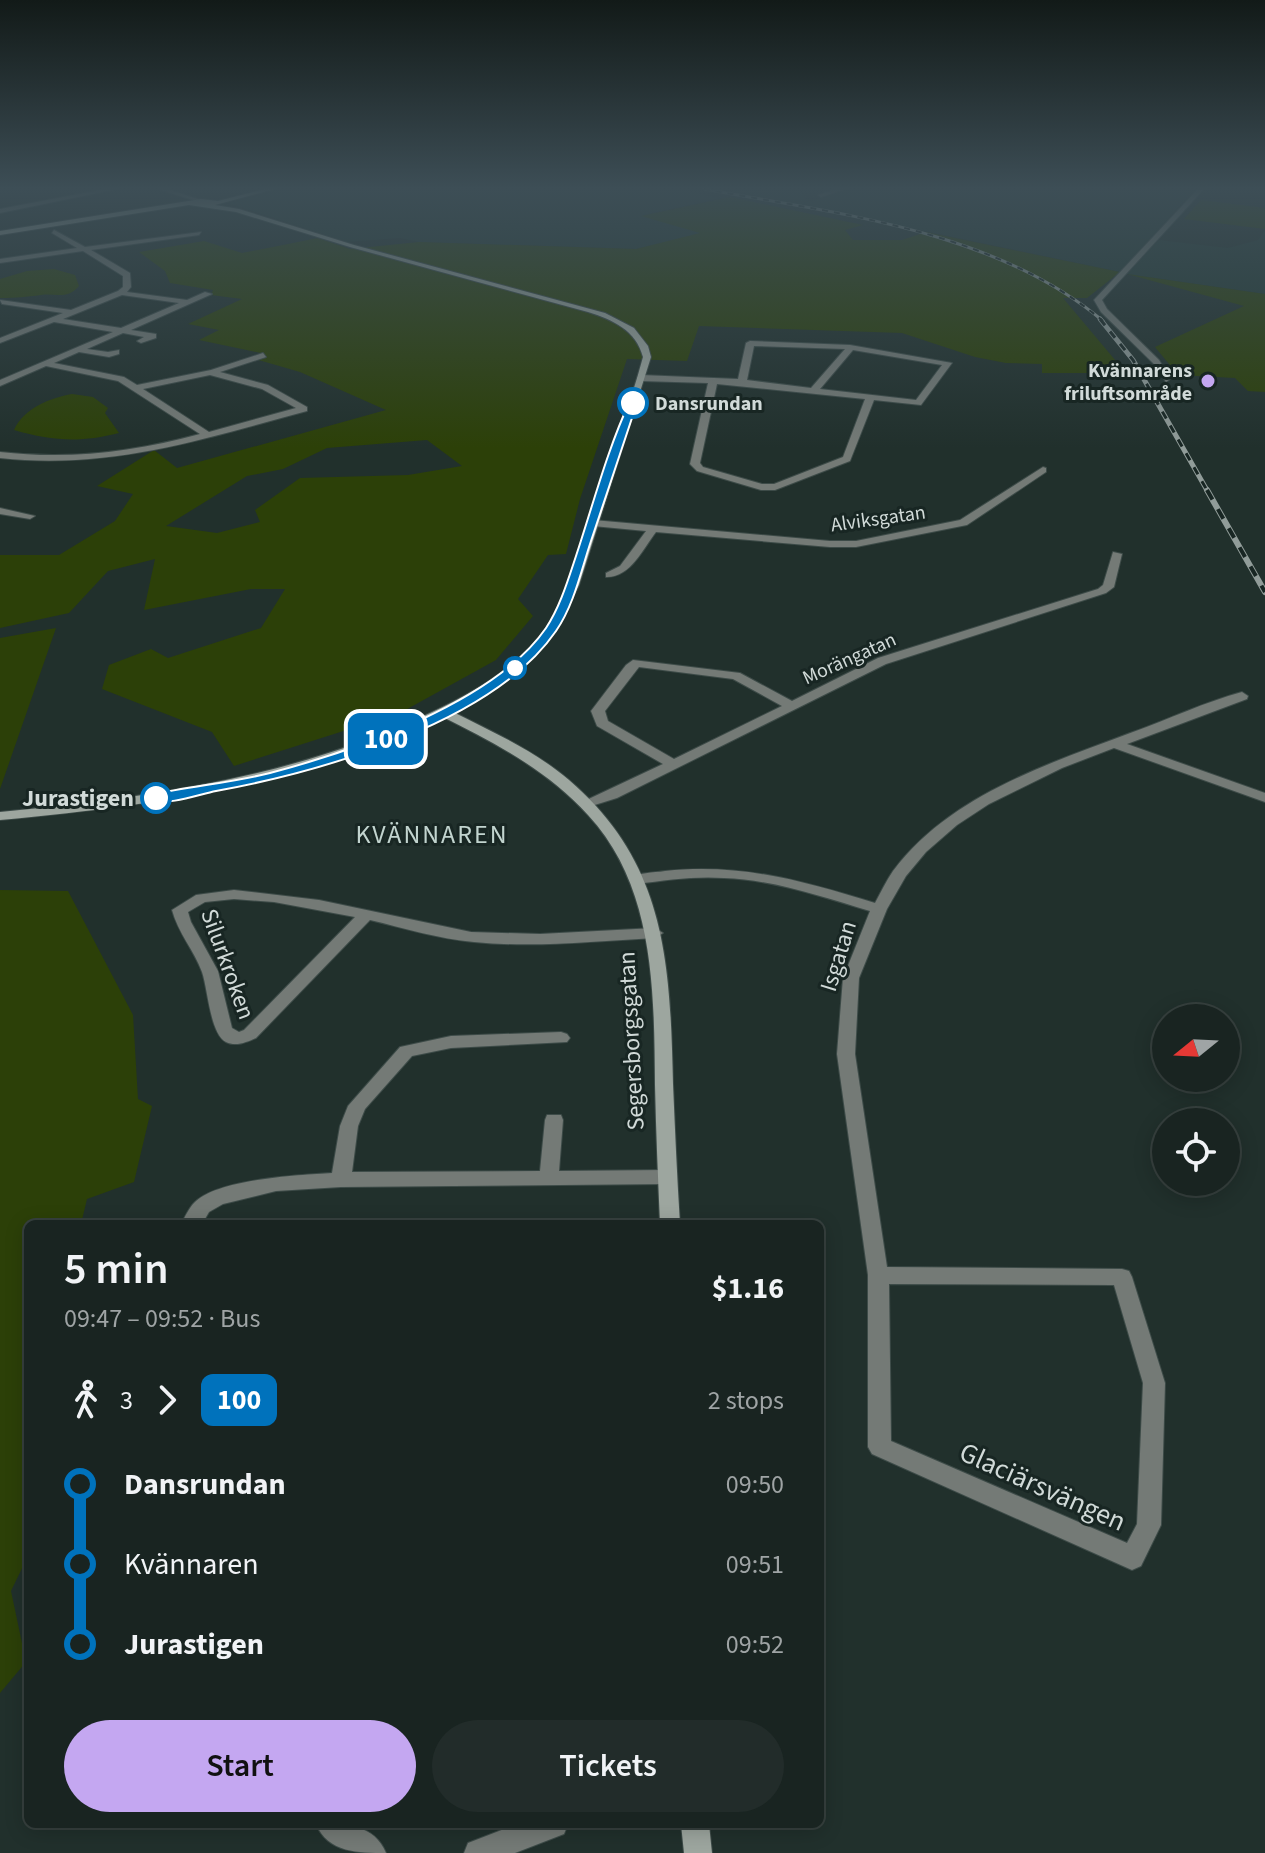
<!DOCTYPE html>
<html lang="en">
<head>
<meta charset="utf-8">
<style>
	body { margin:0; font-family:"Source Sans 3",sans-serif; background:#222c2a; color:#f1f3f6; height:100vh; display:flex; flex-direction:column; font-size:30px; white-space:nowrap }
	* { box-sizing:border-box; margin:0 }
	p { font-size:26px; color:#9fa4a5 }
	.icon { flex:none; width:44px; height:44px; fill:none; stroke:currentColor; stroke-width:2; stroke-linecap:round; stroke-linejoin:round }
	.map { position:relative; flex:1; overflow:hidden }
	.side { position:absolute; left:24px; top:1220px; width:800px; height:608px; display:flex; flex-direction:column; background:#192421; border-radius:12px; box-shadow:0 4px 20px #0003,0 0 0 2px #37413f }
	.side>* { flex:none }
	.badge { padding:0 16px; border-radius:12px; font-size:28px; line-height:52px }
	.needle { width:52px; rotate:252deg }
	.tools { position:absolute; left:1152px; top:1004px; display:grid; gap:16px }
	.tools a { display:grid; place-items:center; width:88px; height:88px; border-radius:50%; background:#192421; box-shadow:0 4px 20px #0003,0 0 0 2px #37413f; font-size:40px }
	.map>.badge { position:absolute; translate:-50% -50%; box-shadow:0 0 0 4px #fff }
	.legs { display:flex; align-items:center; gap:12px; height:88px; padding:0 40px; font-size:26px }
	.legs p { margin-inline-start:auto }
	.headline { display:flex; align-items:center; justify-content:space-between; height:136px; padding:0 40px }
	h1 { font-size:44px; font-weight:600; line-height:60px }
	.action { display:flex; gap:16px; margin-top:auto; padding:16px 40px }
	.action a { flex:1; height:92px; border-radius:48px; background:#c4a7f1; color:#111; font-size:32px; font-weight:600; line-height:92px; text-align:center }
	.action a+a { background:#222c2a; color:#f1f3f6 }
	ul { padding:0 40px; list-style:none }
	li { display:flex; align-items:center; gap:28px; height:80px; font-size:30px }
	li i { display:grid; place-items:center; width:12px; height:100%; margin:0 10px; background:currentColor }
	li i::after { content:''; width:20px; height:20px; margin:-10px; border:6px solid; border-radius:50%; background:#192421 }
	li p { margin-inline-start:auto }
	li:first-child i { background:linear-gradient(#0000 50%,currentColor 0) }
	li:last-child i { background:linear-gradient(currentColor 50%,#0000 0) }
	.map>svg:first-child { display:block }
	.built { fill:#223a34 }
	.green { fill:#2c4008; fill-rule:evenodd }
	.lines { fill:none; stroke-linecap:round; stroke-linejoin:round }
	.street-casing { stroke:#3d4b48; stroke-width:2 }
	.secondary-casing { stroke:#3d4b48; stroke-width:2 }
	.street { fill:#747a76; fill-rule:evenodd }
	.secondary { fill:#9da69f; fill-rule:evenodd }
	.rail-far2-casing { stroke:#919c99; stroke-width:3 }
	.rail-far1-casing { stroke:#919c99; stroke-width:5 }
	.rail-casing { stroke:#919c99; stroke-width:6 }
	.rail-far2 { stroke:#182623; stroke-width:2; stroke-dasharray:6; stroke-linecap:butt }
	.rail-far1 { stroke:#182623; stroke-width:3; stroke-dasharray:8; stroke-linecap:butt }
	.rail { stroke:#182623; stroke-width:4; stroke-dasharray:11; stroke-linecap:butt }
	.line-1 { fill:#0072bc; stroke:#fff; stroke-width:2 }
	.poi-dot { fill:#c4a7f1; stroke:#182623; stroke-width:3 }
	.stop-1-dot { fill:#fff; stroke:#0072bc; stroke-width:4 }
	.labels { text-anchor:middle; stroke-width:6; stroke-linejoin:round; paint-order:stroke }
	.far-poi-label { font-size:20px; font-weight:bold; fill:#d1dad8; stroke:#182623; text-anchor:end }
	.far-stop-label { font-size:20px; font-weight:bold; fill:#d1dad8; stroke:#182623; text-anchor:start }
	.far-street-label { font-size:20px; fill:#d1dad8; stroke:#182623 }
	.stop-label { font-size:24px; font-weight:bold; fill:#d1dad8; stroke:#182623; text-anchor:end }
	.street-label { font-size:24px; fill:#d1dad8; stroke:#182623 }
	.neighbourhood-label { font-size:26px; letter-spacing:2px; fill:#c2d4cf; stroke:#182623 }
	.near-street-label { font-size:28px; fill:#d1dad8; stroke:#182623 }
</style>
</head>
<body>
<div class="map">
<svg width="1265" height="1853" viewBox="0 0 1265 1853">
	<rect width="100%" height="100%" fill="#21302c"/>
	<!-- built -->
	<path class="built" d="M284,189H677L720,198L643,215L702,233L636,249L419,242L400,238L347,242L228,203Z
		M724,189H798L809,202L850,189H1195L1120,272Z
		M1265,230V294L1127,274L1159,240L1228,248L1258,240Z"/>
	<!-- green -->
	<path class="green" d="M730,197L863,225L845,230L853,240H902L926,232L1120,272L1087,298H1063L1126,373H1042V364L1006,363L975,357L902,333L699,326L687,361L627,359L580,499L566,554L548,555L518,599L533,616L496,660L400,713L234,766L212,732L102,689L109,665L151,649L168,658L261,628L285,589H251L144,610L155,559L108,571L69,613L0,628V555H59L115,521L133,494L97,486L154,450L177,468L386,410L300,372L255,359L261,353L199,340L219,330L188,324L242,299L211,295L213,290L170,283L165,271L139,252L204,241L242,253L318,238L350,249L419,242L636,249L700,233L641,216ZM427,440L462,466L408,475L300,478L255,510L260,522L217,533L166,526L247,476L283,469L327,448Z
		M1201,200L1265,208V229L1184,219Z
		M54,269L75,275L79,286C67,300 56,293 41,295C25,297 17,298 0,298V279L27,271Z
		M1127,274L1265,294V392L1248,391L1235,378L1178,375L1155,347L1244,306Z
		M72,394L93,397L108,408L105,413L119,433C80,443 52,441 14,430C24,408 50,398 72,394Z
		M56,628L0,789V638Z
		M0,890L68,891L133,1015L138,1099L152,1106L134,1182L87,1199L81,1224H28V1556L11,1591L26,1662L0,1693Z"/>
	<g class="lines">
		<!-- street casing -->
		<g class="street-casing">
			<path id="street" d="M105,189H117L0,213V209Z
				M158,189H167L204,201L199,202Z
				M836,189H846L821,197L818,195Z
				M1198,189H1204L1102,300L1107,309L1159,360L1170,379L1166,382L1153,363L1101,312L1094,300Z
				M54,230L85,247L201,232L199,235L91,250L130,273L131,287L127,292L187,300L205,292L212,294L131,330L156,334V338L141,343L137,341L144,337L123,333L87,349L108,352L119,350V354L109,357L79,352L54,363L124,377L137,385L211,370L263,353L266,357L220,372L268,385L307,407V411C202,439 111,470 0,458V452C69,460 133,452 200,434L118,381L46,366L0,386V380L113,332L54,322L0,343V338L63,313L2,304L0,300L71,310L118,291L123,287V276L83,251L0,263V259L77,248L52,233ZM122,295L179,303L121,328L63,319ZM210,375L262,389L296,408L209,432L143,389Z
				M750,341L850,345L952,363L921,405L874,400L850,461L775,490H761L697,471L690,464L708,383L641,381L637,378L641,375L738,379L746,343ZM754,346L845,349L811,388L747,380ZM853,350L942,365L916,400L820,389ZM717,384L865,399L843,457L774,484H762L703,467L700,463Z
				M1043,467L1046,468V472L967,525L856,547H830L656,532C643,549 630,578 606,577V573L620,566L646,531L593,526L588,523L593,520L830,541H856L960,520Z
				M0,508L35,516L30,519L0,514Z
				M1113,552L1122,554L1114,587L1106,593L886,664L617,798L585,808L578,804L663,764L597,726L591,711L626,665L633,660L740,673L792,701L878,658L1098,589L1103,585ZM639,667L733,679L782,706L674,759L608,721L605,711Z
				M1242,692L1248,696L1247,699L1127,744L1265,793V802L1114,748L1062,768L989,804L957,825L926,852L906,876L887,909L859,978L855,1054L887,1267L1122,1269L1129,1271L1132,1277L1165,1383L1161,1525L1141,1566L1132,1570L872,1454L868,1447V1275L837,1054L843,978L870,911C822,897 775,880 724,878C695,876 666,880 637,884L629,879C638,872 653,873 665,871C741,863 803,881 875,903C881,892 886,881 893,871C950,795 1048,764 1133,732C1169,719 1205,702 1242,692ZM889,1284L1114,1285L1143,1383L1137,1524L1127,1543L891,1441Z
				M234,890L319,900L471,932L540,934L655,928L663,933L655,938C595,941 534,948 474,942C439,939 404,928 370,920L256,1038C247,1042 236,1047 226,1042C210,1034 208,989 202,972C194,950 178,933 172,910L196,895ZM234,899L274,902L355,917L244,1030L239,1032L232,1028L218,971L191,922L188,912L205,902Z
				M561,1032L567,1034L570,1038L567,1042L451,1048L412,1056L365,1109L358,1126L352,1172L540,1171L545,1120L547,1115H561L563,1120L559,1171L667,1170L674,1172L677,1177L674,1182L667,1184L341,1187L276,1191L223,1204L209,1212L202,1224H181C185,1217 189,1208 194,1203C216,1179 300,1175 332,1173L340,1126L348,1106L400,1047L451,1036Z
				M316,1824C343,1824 374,1823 386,1853C359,1853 328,1853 316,1824Z
				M517,1824H568L564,1834L515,1853H464L468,1843Z"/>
		</g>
		<!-- secondary casing -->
		<g class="secondary-casing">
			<path id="secondary" d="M265,189H275L215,205L239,209L354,245L605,313L634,328L648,346L651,357L579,585L556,631L531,660L504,682L453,712C493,732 535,751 569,780C667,864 670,964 673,1084C675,1131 677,1177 680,1224H660C658,1178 656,1131 655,1085C654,992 655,887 588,815C548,771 497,744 443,717C296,785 160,805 0,820V812C144,798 285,779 417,719C464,698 514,672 545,630C572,593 581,544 595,501C611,453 630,406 643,357C636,330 613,320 588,312L350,247L236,212L189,205L0,235V231L201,199L218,201Z
				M681,1824H709L712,1853H684Z"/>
		</g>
		<!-- street -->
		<use href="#street" class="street"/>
		<!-- secondary -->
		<use href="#secondary" class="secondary"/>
		<!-- rail-far2 casing -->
		<g class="rail-far2-casing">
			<path id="rail-far2" d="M704,189C839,214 994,230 1103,321"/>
		</g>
		<!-- rail-far1 casing -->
		<g class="rail-far1-casing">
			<path id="rail-far1" d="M1100,319L1133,360L1208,492"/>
		</g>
		<!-- rail casing -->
		<g class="rail-casing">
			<path id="rail" d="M1207,490L1265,592"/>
		</g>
		<!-- rail-far2 -->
		<use href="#rail-far2" class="rail-far2"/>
		<!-- rail-far1 -->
		<use href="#rail-far1" class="rail-far1"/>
		<!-- rail -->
		<use href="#rail" class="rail"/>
	</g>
	<!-- sky -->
	<linearGradient id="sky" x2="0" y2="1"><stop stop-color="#121a18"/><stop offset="0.42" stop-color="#3d4e56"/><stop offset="1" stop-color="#3d4e56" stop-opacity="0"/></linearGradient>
	<rect width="1265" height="448" fill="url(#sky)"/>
	<!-- line-1 -->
	<path class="line-1" d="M630,401L637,403C622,449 606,495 591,541C581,571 574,605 556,631C493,723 320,772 216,791C197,795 170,805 151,801V795C190,786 231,783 270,773C354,751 495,702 546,628C560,607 568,580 576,556C593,505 607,450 630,401Z"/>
	<!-- markers -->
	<circle class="poi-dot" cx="1208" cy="381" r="8"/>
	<g class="stop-1-dot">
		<circle cx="633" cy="403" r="14"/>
		<circle cx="515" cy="668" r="10"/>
		<circle cx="156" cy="798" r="14"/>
	</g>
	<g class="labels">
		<!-- far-poi labels -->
		<g class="far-poi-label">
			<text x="1192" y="377">Kvännarens<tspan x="1192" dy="23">friluftsområde</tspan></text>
		</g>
		<!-- far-stop labels -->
		<g class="far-stop-label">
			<text x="655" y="410">Dansrundan</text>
		</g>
		<!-- far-street labels -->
		<g class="far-street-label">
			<text transform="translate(878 518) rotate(-8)" y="7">Alviksgatan</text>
			<text transform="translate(849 658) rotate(-24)" y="7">Morängatan</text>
		</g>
		<!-- stop labels -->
		<g class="stop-label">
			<text x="134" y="806">Jurastigen</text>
		</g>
		<!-- street labels -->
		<g class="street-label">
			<text transform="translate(838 956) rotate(-73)" y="8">Isgatan</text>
			<text transform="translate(228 964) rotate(70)" y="8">Silurkroken</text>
			<text transform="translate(631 1041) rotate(-93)" y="8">Segersborgsgatan</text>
		</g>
		<!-- neighbourhood labels -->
		<g class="neighbourhood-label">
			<text x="432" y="843">KVÄNNAREN</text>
		</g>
		<!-- near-street labels -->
		<g class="near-street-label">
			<text transform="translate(1043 1486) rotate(24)" y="10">Glaciärsvängen</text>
		</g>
	</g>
</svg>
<div class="tools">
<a><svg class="needle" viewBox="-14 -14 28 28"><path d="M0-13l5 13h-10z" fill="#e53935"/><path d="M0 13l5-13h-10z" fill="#9fa4a5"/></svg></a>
<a><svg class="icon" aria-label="locate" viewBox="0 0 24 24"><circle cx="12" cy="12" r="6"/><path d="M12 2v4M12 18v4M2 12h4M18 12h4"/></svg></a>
</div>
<b class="badge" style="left:386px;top:739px;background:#0072bc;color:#fff">100</b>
<section class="side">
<div class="headline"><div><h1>5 min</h1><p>09:47 – 09:52 · Bus</p></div><b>$1.16</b></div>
<div class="legs"><svg class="icon" aria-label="walk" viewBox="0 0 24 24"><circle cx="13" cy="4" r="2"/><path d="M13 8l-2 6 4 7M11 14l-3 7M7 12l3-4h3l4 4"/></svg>3<svg class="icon" aria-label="forward" viewBox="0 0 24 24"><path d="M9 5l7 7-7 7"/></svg><b class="badge" style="background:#0072bc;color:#fff">100</b><p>2 stops</p></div>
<ul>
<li><i style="color:#0072bc"></i><b>Dansrundan</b><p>09:50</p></li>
<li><i style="color:#0072bc"></i><span>Kvännaren</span><p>09:51</p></li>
<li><i style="color:#0072bc"></i><b>Jurastigen</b><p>09:52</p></li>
</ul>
<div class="action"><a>Start</a><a>Tickets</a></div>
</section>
</div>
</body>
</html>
